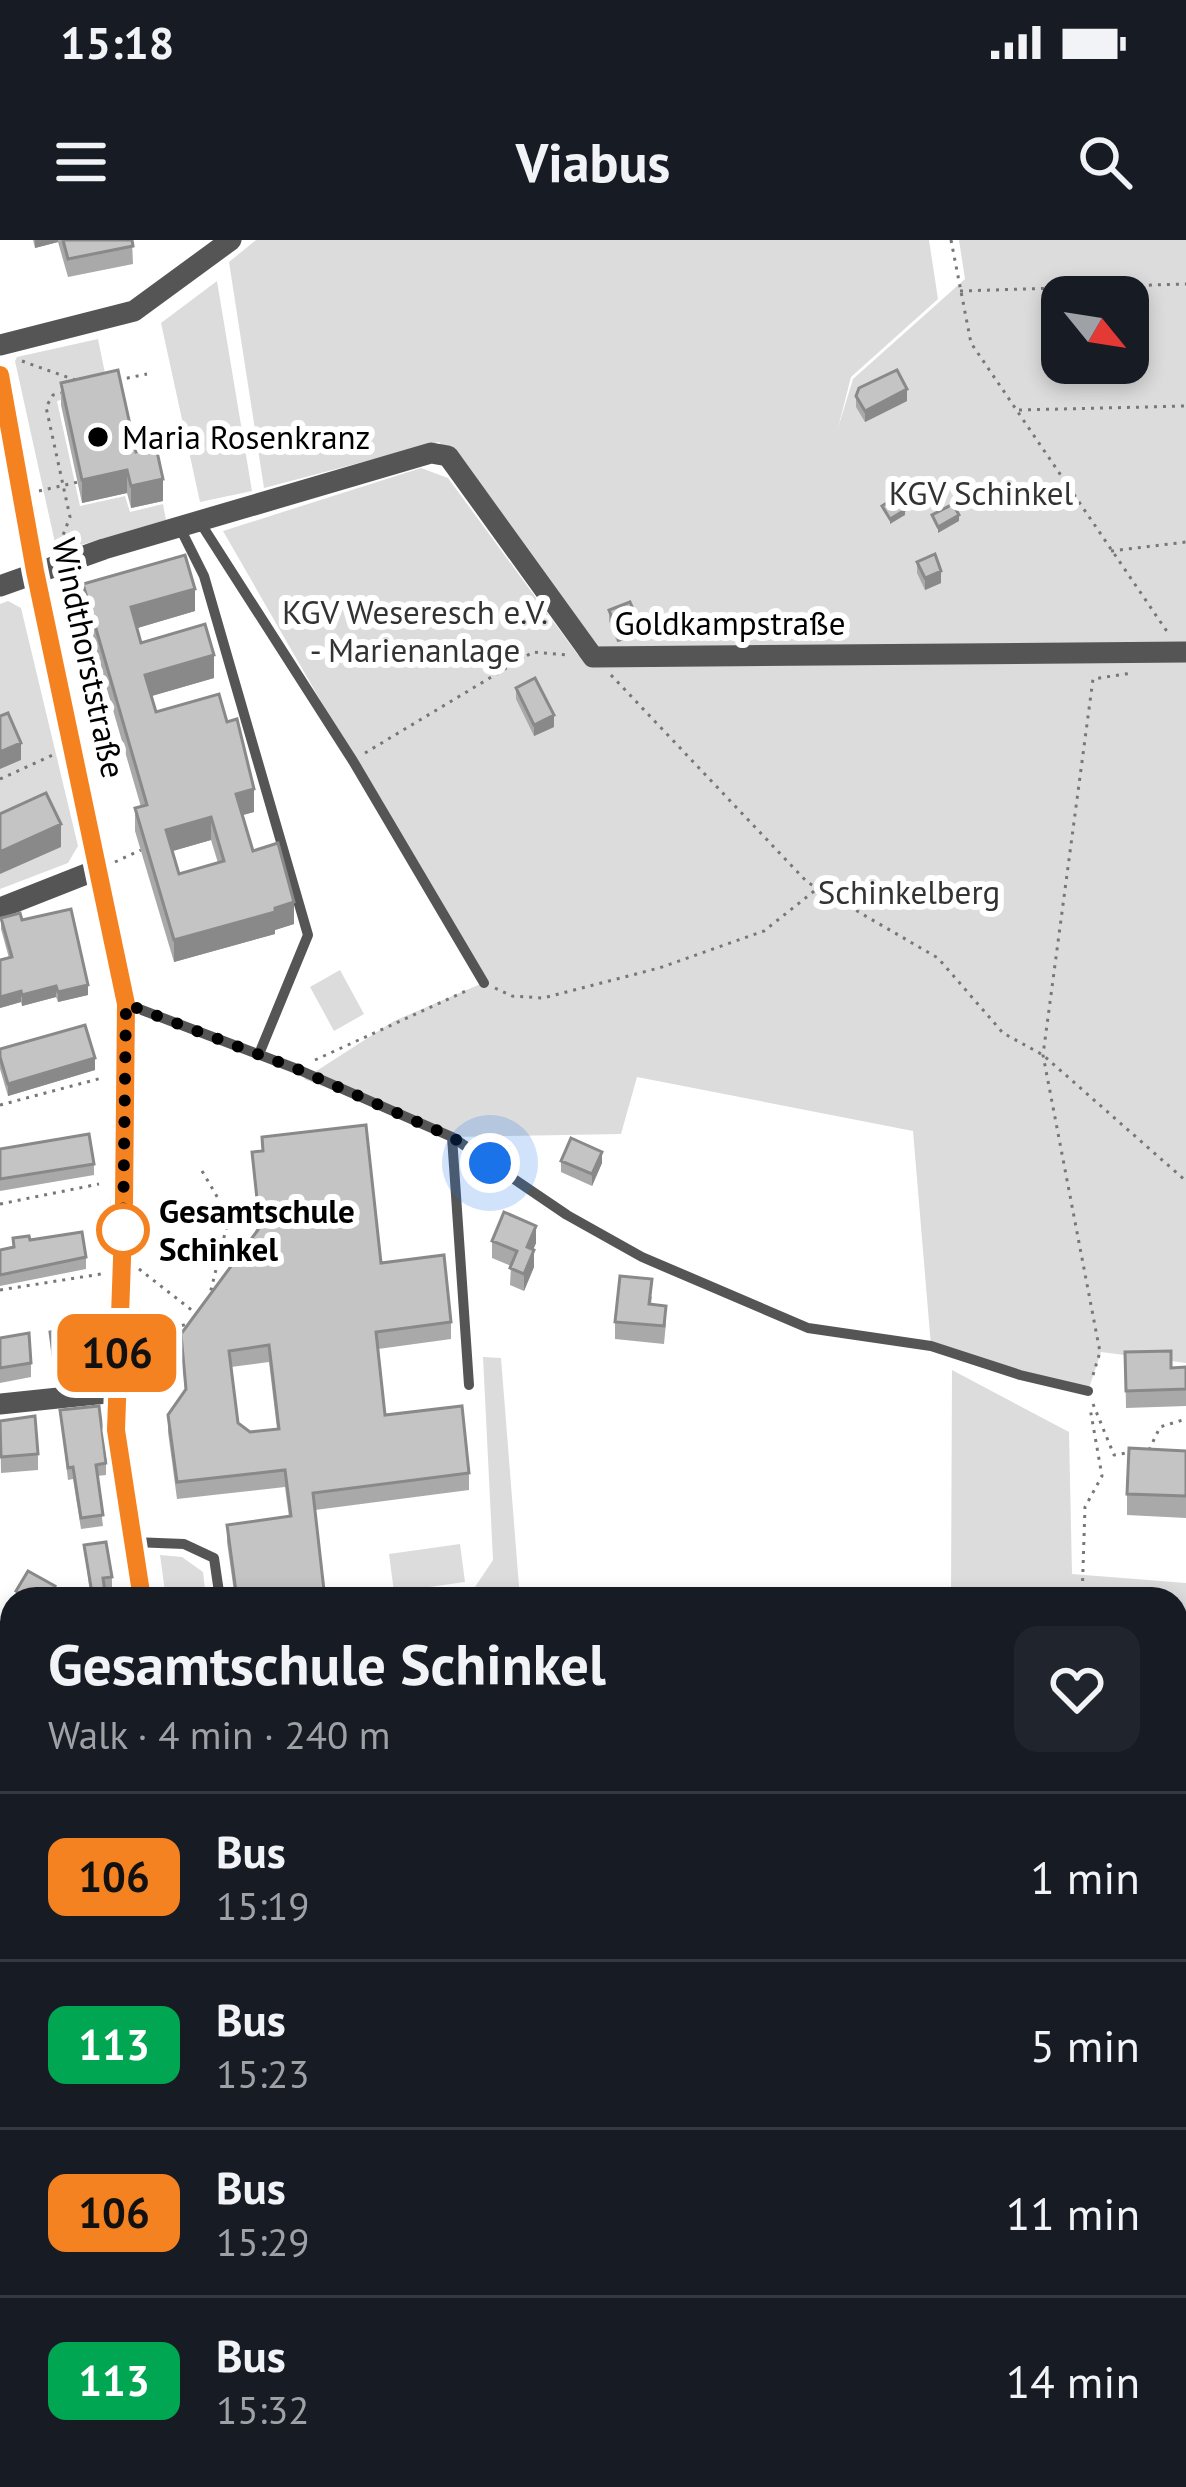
<!DOCTYPE html>
<html lang="en">
<head>
<meta charset="utf-8">
<style>
	body { margin:0; font-family:"PT Sans",sans-serif; background:#20242c; color:#f1f3f6; height:100vh; display:flex; flex-direction:column; font-size:45px; white-space:nowrap }
	* { box-sizing:border-box; margin:0 }
	p { font-size:39px; color:#9ea1a6 }
	.icon { flex:none; width:66px; height:66px; fill:none; stroke:currentColor; stroke-width:2; stroke-linecap:round; stroke-linejoin:round }
	.map { position:relative; flex:1; overflow:hidden }
	.sheet { position:absolute; left:0px; top:1347px; width:1188px; height:900px; display:flex; flex-direction:column; background:#171b24; border-radius:36px 36px 0 0; box-shadow:0 6px 18px #0003 }
	.sheet>* { flex:none }
	.badge { padding:0 24px; border-radius:18px; font-size:42px; line-height:78px }
	.needle { width:78px; rotate:120deg }
	.controls { position:absolute; left:1041px; top:36px; display:grid; gap:24px }
	.controls a { display:grid; place-items:center; width:108px; height:108px; border-radius:24px; background:#171b24; box-shadow:0 6px 18px #0003; font-size:60px }
	.you { position:absolute; width:60px; height:60px; margin:-30px; border:9px solid #fff; border-radius:50%; background:#1a73e8; box-shadow:0 0 0 18px #1a73e833 }
	.map>.badge { position:absolute; translate:-50% -50%; box-shadow:0 0 0 6px #fff }
	.round { display:grid; place-items:center; flex:none; width:126px; height:126px; border-radius:24px; background:#20242c }
	.headline { display:flex; align-items:center; justify-content:space-between; height:204px; padding:0 48px }
	h1 { font-size:57px; font-weight:800; line-height:90px }
	ul { padding:0; list-style:none }
	li { display:flex; align-items:center; gap:36px; height:168px; padding:0 48px; border-top:3px solid #363941 }
	li div { flex:1 }
	li b { display:block; font-size:45px }
	li em { font-style:normal }
	li .badge { min-width:132px; font-weight:700; text-align:center }
	.status { display:flex; justify-content:space-between; align-items:center; height:84px; padding:0 60px; background:#171b24; direction:ltr }
	.status svg { height:33px; fill:currentColor }
	header { display:flex; justify-content:space-between; align-items:center; height:156px; padding:0 48px; background:#171b24; font-size:54px; font-weight:800 }
	.map>svg:first-child { display:block }
	.green { fill:#dcdcdc; fill-rule:evenodd }
	.lines { fill:none; stroke-linecap:round; stroke-linejoin:round }
	.path { stroke:#777; stroke-width:3; stroke-dasharray:3 6; stroke-linecap:butt }
	.service { stroke:#555; stroke-width:10 }
	.minor { stroke:#555; stroke-width:21 }
	.wall { fill:#a9a9a9; fill-rule:evenodd }
	.shaded-wall { fill:#898989 }
	.building { fill:#c4c4c4; stroke:#898989; stroke-width:3; fill-rule:evenodd }
	.line-casing { stroke:#fff; stroke-width:27 }
	.line { stroke:#f58220; stroke-width:18 }
	.walk { stroke:#000; stroke-width:12; stroke-dasharray:0 21.6 }
	.poi-dot { fill:#000; stroke:#fff; stroke-width:4.5 }
	.stop-dot { fill:#fff; stroke:#f58220; stroke-width:6 }
	.labels { text-anchor:middle; stroke-width:12; stroke-linejoin:round; paint-order:stroke }
	.poi-label { font-size:33px; fill:#000; stroke:#fff; text-anchor:start }
	.park-label { font-size:33px; fill:#333; stroke:#fff }
	.street-label { font-size:33px; fill:#000; stroke:#fff }
	.stop-label { font-size:33px; font-weight:bold; fill:#000; stroke:#fff; text-anchor:start }
</style>
</head>
<body>
<div class="status"><b>15:18</b><svg viewBox="0 0 49 12"><path d="M0 12V9h3v3zM5 12V6h3v6zM10 12V3h3v9zM15 12V0h3v12zM26 1h20v11H26zM47 4h2v5h-2z"/></svg></div>
<header><svg class="icon" aria-label="menu" viewBox="0 0 24 24"><path d="M4 6h16M4 12h16M4 18h16"/></svg>Viabus<svg class="icon" aria-label="search" viewBox="0 0 24 24"><circle cx="10" cy="10" r="6"/><path d="M15 15l6 6"/></svg></header>
<div class="map">
<svg width="1186" height="2247" viewBox="0 0 1186 2247">
	<rect width="100%" height="100%" fill="#fff"/>
	<!-- green -->
	<path class="green" d="M256,0H929L938,59L851,137L838,188L853,139L965,39L959,0H1186V403L599,410L539,326L439,202L264,248L229,22ZM1062,57H1128V123H1062Z
		M217,41L252,251L200,262L161,83Z
		M98,99L108,148L57,161L80,266L125,256L130,272L163,264L166,280L57,312L15,121L17,117Z
		M421,228L448,238L578,415L1186,419V1123L1101,1112L1088,1151L931,1106L913,891L637,837L621,894L452,897L304,839L394,781L483,743L223,291Z
		M8,361L21,368L78,606L68,623L0,649V364Z
		M340,730L364,774L334,791L310,747Z
		M483,1117L501,1118L520,1359H467L493,1320Z
		M952,1130L1069,1192L1072,1334L1186,1343V1424L1176,1426V1359H951Z
		M460,1304L465,1342L394,1352L389,1314Z
		M160,1315L182,1317L203,1332L206,1359H166Z
		M1176,1645H1186V2247H1073L1069,2235H1176Z
		M12,1650V1744L0,1746V1651Z"/>
	<g class="lines">
		<!-- path -->
		<path class="path" d="M951,0L971,103L1168,393
			M960,51L1186,44
			M22,121L75,140
			M118,140L147,134
			M1019,170L1186,166
			M39,251L78,242
			M60,303L70,277L46,167L53,155L62,153
			M1111,311L1186,302
			M611,435L807,642L938,718L1003,793L1043,815L1186,941
			M365,513L533,412L567,415
			M0,539L53,515
			M115,622L141,610
			M495,748L512,756L543,758L659,728L764,691L818,648
			M315,820L470,749
			M0,865L102,838
			M202,931L229,977L209,1058
			M0,964L99,944
			M139,1029L198,1075
			M0,1050L101,1034
			M139,1099L187,1084
			M1093,1135L1100,1112L1043,815L1093,439L1132,433
			M1093,1164L1114,1215L1127,1213
			M1149,1210L1160,1187L1186,1179
			M1082,1359L1085,1267L1102,1236L1090,1168
			M0,1684L12,1683
			M1176,1692L1186,1688
			M1176,2194L1186,2183
			M1095,2235L1098,2247
			M921,2247L922,2235
			M1141,2247L1147,2235"/>
		<!-- service -->
		<path class="service" d="M194,287H203L353,521L484,743
			M180,288L204,336L308,695L259,814
			M126,764L297,829L452,897L567,975L642,1017L808,1088L931,1106L1020,1135L1088,1151
			M452,897L469,1145
			M133,1302L184,1304L214,1318L220,1359"/>
		<!-- minor -->
		<path class="minor" d="M0,105L134,71L231,0
			M0,135L35,331L126,764L116,1190L142,1359
			M0,346L104,309L431,213L448,216L593,417L1186,412
			M0,668L99,629
			M0,1164L116,1152
			M0,1391L12,1399
			M0,1479L12,1460
			M299,2247V2235"/>
	</g>
	<!-- wall -->
	<path class="wall" d="M33,0H132L133,24L68,37L58,2L35,8Z
		M61,143L136,212L163,261L131,268L127,253L82,263L61,165Z
		M856,156L907,161L865,182L856,167Z
		M917,322L941,343L925,350L917,333Z
		M83,344L195,371L137,388L141,403L214,438L151,456L156,472L254,572L242,575L253,611L294,684L275,690V694L174,722L135,591V568L141,567L83,366ZM211,600L218,623L179,634L172,611Z
		M609,370L640,397L617,402L609,381Z
		M516,448L554,487L534,496L516,459Z
		M1,678L22,680L88,755L58,762L56,757L22,766L21,762L0,768V720L9,718L1,689Z
		M0,809L95,830L8,856L0,829Z
		M262,897L381,1023L451,1082V1099L378,1109L385,1175L469,1233V1250L315,1270L325,1359H235L227,1302V1285L289,1277L285,1247L177,1259L168,1192V1175L185,1152L181,1094L259,989L252,912L262,911ZM269,1122L277,1189L250,1192L238,1183L231,1127Z
		M0,909L94,924V935L0,951Z
		M561,921L602,923L592,946L561,932Z
		M13,998L30,1000L86,1017V1029L0,1046V1010L13,1008Z
		M492,1001L536,1003L533,1010L534,1027L524,1051L510,1045L511,1026L492,1018Z
		M652,1056L651,1064L666,1083L664,1104L615,1099V1082Z
		M50,1092L87,1117V1128L54,1134Z
		M0,1098L31,1123V1137L0,1143Z
		M1125,1112L1171,1128L1186,1127V1166L1126,1168Z
		M60,1170L106,1223V1235L97,1236L103,1286L81,1289L73,1239L68,1240Z
		M0,1181L38,1214V1230L1,1233Z
		M1186,1211V1278L1127,1275V1254Z
		M84,1305L112,1337V1348L90,1353Z
		M12,1523V1579L8,1586L0,1581V1529L6,1532Z"/>
	<!-- shaded-wall -->
	<path class="shaded-wall" d="M35,0H58V2L35,8Z
		M907,149V161L865,182V171Z
		M127,230V253L82,263V240Z
		M163,239V261L131,268V246Z
		M905,270V275L890,284V279Z
		M959,275V281L938,293V287Z
		M941,331V343L925,350V338Z
		M195,349V371L131,390V367Z
		M640,385V397L617,402V390Z
		M214,415V438L145,458V435Z
		M554,475V487L534,496V485Z
		M21,503V520L0,529V512Z
		M254,549V572L236,577V554Z
		M211,577V600L166,613V590Z
		M61,584V607L0,634V612Z
		M294,662V684L275,690V694L174,722V700Z
		M88,745V755L58,762V752Z
		M56,746V757L22,766V755Z
		M21,751V762L0,768V757Z
		M95,818V830L8,856V844Z
		M602,912V923L592,946V934Z
		M536,986V1003L527,1024V1007Z
		M534,1010V1027L524,1051V1034Z
		M12,1406V1417L0,1434V1423Z"/>
	<!-- building -->
	<path class="building" d="M63,0H132L133,6L68,19Z
		M118,130L136,212L156,207L163,239L131,246L127,230L82,240L61,143Z
		M897,130L907,149L865,171L856,156L859,148Z
		M898,256L905,270L890,279L882,266Z
		M953,264L959,275L938,287L932,275Z
		M935,314L941,331L925,338L917,322Z
		M185,315L195,349L131,367L141,403L205,384L214,415L145,435L156,472L219,454L227,482L237,479L254,549L236,554L253,611L278,603L294,662L275,668V672L174,700L135,568L147,565L83,344ZM211,577L224,621L179,634L166,590Z
		M630,362L640,385L617,390L609,370Z
		M535,438L554,475L534,485L516,448Z
		M8,473L21,503L0,512V476Z
		M46,553L61,584L0,612V574Z
		M71,669L88,745L58,752L56,746L22,755L21,751L0,757V720L12,717L1,678L20,673L22,680Z
		M85,785L95,818L8,844L0,817V809Z
		M366,885L381,1023L444,1015L451,1082L376,1092L385,1175L462,1166L469,1233L313,1253L325,1359H237L227,1285L291,1276L285,1230L177,1242L168,1175L186,1149L181,1094L260,987L252,912L263,911L262,897ZM269,1105L279,1189L250,1192L238,1183L229,1111Z
		M89,894L94,924L0,939V909Z
		M571,898L602,912L592,934L561,921Z
		M504,972L536,986L527,1007L534,1010L524,1034L510,1028L517,1011L492,1001Z
		M82,992L86,1017L0,1035V1010L14,1007L13,998L29,996L30,1000Z
		M620,1036L652,1039L649,1064L666,1066L664,1086L615,1082Z
		M82,1087L87,1117L54,1122L50,1092Z
		M29,1093L31,1123L0,1128V1098Z
		M1171,1111V1128L1186,1127V1149L1126,1151L1125,1112Z
		M99,1166L106,1223L96,1225L103,1275L81,1278L73,1227L68,1228L60,1170Z
		M35,1176L38,1214L1,1217L0,1181Z
		M1129,1208L1186,1211V1256L1127,1254Z
		M106,1302L112,1337L103,1338L106,1359H88L87,1353H92L84,1305Z
		M28,1331L55,1346L47,1359H29L16,1351Z
		M0,1395L12,1402V1406L0,1423Z
		M12,1523V1568L8,1574L0,1570V1529L6,1532Z"/>
	<g class="lines">
		<!-- line casing -->
		<g class="line-casing">
			<path id="line" d="M0,135L35,331L126,764L124,962L116,1190L142,1359"/>
		</g>
		<!-- line -->
		<use href="#line" class="line"/>
		<!-- walk -->
		<path class="walk" d="M123,990L126,764L297,829L452,897L490,923"/>
	</g>
	<!-- markers -->
	<circle class="poi-dot" cx="98" cy="197" r="12"/>
	<circle class="stop-dot" cx="123" cy="990" r="24"/>
	<g class="labels">
		<!-- poi labels -->
		<g class="poi-label">
			<text x="122" y="209">Maria Rosenkranz</text>
		</g>
		<!-- park labels -->
		<g class="park-label">
			<text x="981" y="265">KGV Schinkel</text>
			<text x="415" y="384">KGV Weseresch e.V.<tspan x="415" dy="38">- Marienanlage</tspan></text>
			<text x="909" y="664">Schinkelberg</text>
		</g>
		<!-- street labels -->
		<g class="street-label">
			<text x="730" y="395">Goldkampstraße</text>
			<text transform="translate(89 418) rotate(78)" y="12">Windthorststraße</text>
		</g>
		<!-- stop labels -->
		<g class="stop-label">
			<text x="159" y="983">Gesamtschule<tspan x="159" dy="38">Schinkel</tspan></text>
		</g>
	</g>
</svg>
<div class="controls">
<a><svg class="needle" viewBox="-14 -14 28 28"><path d="M0-13l5 13h-10z" fill="#e53935"/><path d="M0 13l5-13h-10z" fill="#9ea1a6"/></svg></a>
</div>
<div class="you" style="left:490px;top:923px"></div>
<b class="badge" style="left:117px;top:1113px;background:#f58220;color:#111">106</b>
<section class="sheet">
<div class="headline"><div><h1>Gesamtschule Schinkel</h1><p>Walk · 4 min · 240 m</p></div><a class="round"><svg class="icon" aria-label="heart" viewBox="0 0 24 24"><path d="M12 20l-8-8c-3-5 5-10 8-4 3-6 11-1 8 4z"/></svg></a></div>
<ul>
<li><span class="badge" style="background:#f58220;color:#111">106</span><div><b>Bus</b><p>15:19</p></div><em>1 min</em></li>
<li><span class="badge" style="background:#00a651;color:#fff">113</span><div><b>Bus</b><p>15:23</p></div><em>5 min</em></li>
<li><span class="badge" style="background:#f58220;color:#111">106</span><div><b>Bus</b><p>15:29</p></div><em>11 min</em></li>
<li><span class="badge" style="background:#00a651;color:#fff">113</span><div><b>Bus</b><p>15:32</p></div><em>14 min</em></li>
</ul>
</section>
</div>
</body>
</html>
